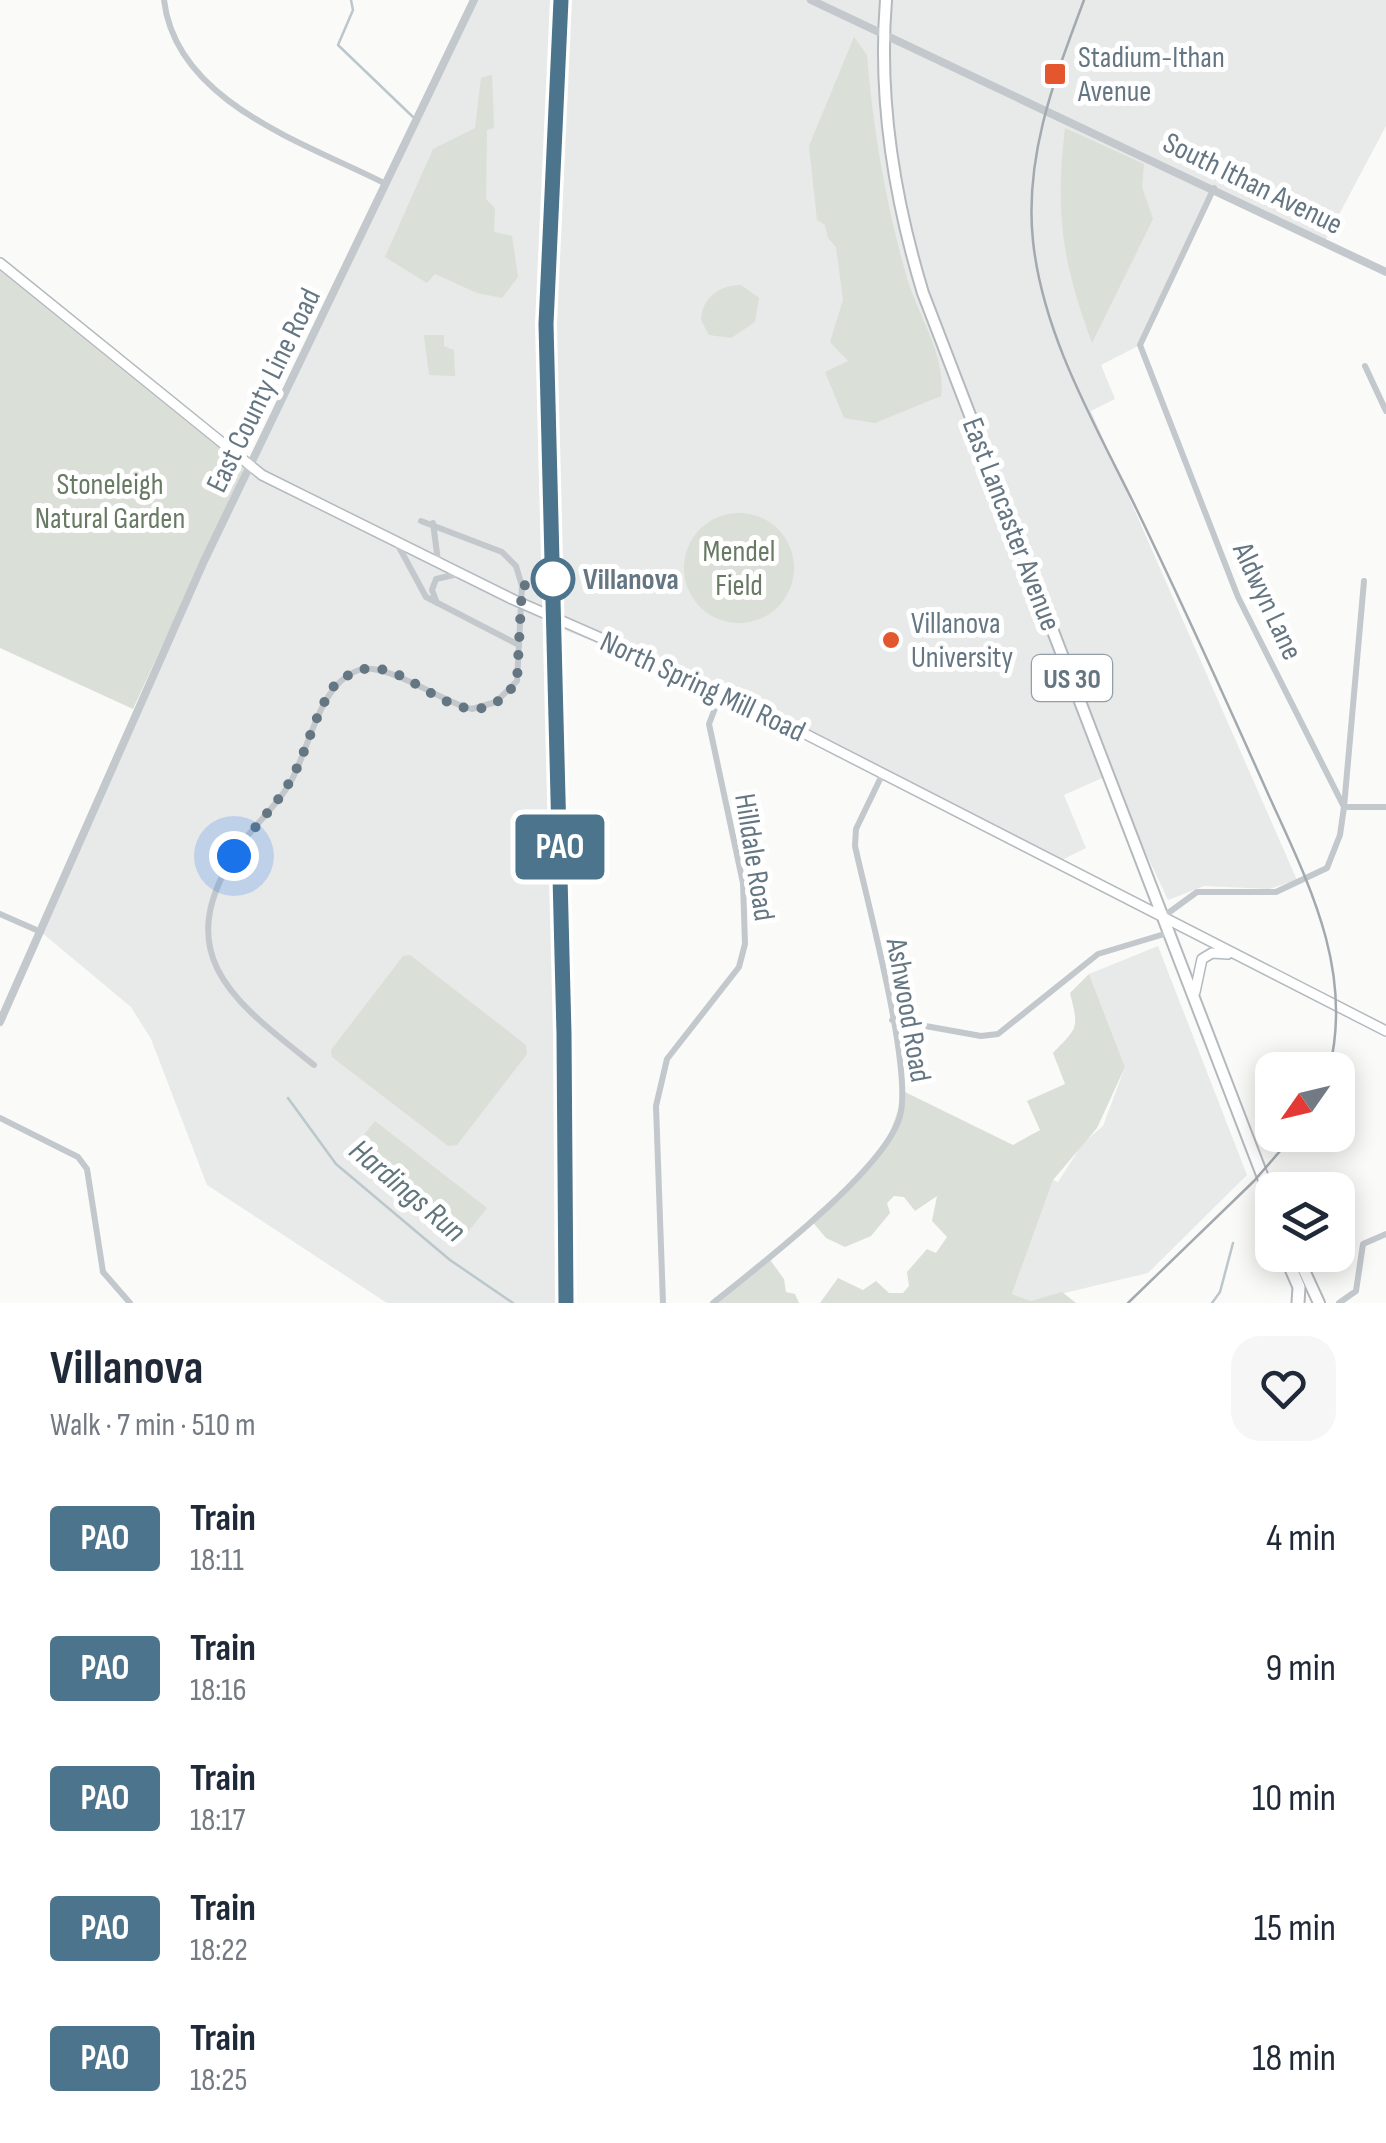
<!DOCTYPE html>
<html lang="en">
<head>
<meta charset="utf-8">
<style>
	body { margin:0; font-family:"Sofia Sans Condensed",sans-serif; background:#f6f6f7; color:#1f2937; height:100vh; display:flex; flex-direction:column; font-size:38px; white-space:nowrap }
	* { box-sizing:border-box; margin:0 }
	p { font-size:32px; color:#747a83 }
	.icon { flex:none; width:55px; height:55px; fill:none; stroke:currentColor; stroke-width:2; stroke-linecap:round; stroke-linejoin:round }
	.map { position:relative; height:1303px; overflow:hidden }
	.sheet { display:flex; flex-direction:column; background:#fff; flex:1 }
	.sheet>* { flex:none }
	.badge { padding:0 20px; border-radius:8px; font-size:35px; line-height:65px }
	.needle { width:65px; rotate:236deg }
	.buttons { position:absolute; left:1255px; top:1052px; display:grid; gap:20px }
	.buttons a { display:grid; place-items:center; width:100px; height:100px; border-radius:20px; background:#fff; box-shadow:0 5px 25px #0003; font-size:50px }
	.you { position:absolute; width:50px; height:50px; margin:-25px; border:8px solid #fff; border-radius:50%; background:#1a73e8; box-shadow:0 0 0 15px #1a73e833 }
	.map>.badge { position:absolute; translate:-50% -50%; box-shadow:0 0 0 5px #fff }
	.round { display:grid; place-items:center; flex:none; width:105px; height:105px; border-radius:30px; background:#f6f6f7 }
	.head { display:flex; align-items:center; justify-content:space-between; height:170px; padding:0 50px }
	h1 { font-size:48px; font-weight:700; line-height:75px }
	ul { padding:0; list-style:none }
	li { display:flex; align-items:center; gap:30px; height:130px; padding:0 50px }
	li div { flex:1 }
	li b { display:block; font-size:38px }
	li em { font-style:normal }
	li .badge { min-width:110px; font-weight:700; text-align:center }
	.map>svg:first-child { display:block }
	.built { fill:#e8e9e9 }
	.green { fill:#dadfd7 }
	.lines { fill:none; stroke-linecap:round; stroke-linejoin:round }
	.stream { stroke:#bbc7cb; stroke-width:2.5 }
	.secondary-casing { stroke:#b3babf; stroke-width:12 }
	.trunk-casing { stroke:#b4b9bd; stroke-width:14 }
	.motorway-casing { stroke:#b4b9bd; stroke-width:15 }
	.minor { stroke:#c3c8cc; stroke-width:6 }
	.tertiary { stroke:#c3c8cc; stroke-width:8 }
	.secondary { stroke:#fff; stroke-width:9 }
	.trunk { stroke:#fff; stroke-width:10 }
	.motorway { stroke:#fff; stroke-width:11 }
	.tram { stroke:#a2aab0; stroke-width:2.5 }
	.rail { stroke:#a2aab0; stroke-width:2.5; stroke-dasharray:15 8; stroke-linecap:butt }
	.secondary-bridge-casing { stroke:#b3babf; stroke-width:12; stroke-linecap:butt }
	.secondary-bridge { stroke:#fff; stroke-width:9 }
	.line-casing { stroke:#fff; stroke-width:22 }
	.line { stroke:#4c748c; stroke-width:15 }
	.walk { stroke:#657683; stroke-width:10; stroke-dasharray:0 18 }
	.poi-dot { fill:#e4572e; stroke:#fff; stroke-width:4 }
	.stop-dot { fill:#fff; stroke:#4c748c; stroke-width:5 }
	.labels { text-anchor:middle; stroke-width:10; stroke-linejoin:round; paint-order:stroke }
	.shield { fill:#fff; stroke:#939fa8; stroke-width:2.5 }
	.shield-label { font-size:28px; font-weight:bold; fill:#657683 }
	.poi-label { font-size:30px; fill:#657683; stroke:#fff; text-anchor:start }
	.street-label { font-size:30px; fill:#657683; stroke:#fff }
	.park-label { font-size:30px; fill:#687a64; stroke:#fff }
	.stop-label { font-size:30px; font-weight:bold; fill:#657683; stroke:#fff; text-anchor:start }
	.water-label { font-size:32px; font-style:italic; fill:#60757c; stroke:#fff }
</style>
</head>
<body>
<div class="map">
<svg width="1386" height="1303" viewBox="0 0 1386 1303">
	<rect width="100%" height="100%" fill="#fafaf8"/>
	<!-- built -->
	<path class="built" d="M474,0H1386V126L1325,241L1214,188L1140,345L1101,365L1115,399L1091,411L1297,880L1269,889L1204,886L1168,900L1109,775L1064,795L1086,848L1056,863L883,773L651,664L554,626L568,1303H387L207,1185L151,1039L131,1007L41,932L204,561Z
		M1158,946L1247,1175L1148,1273L1031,1301L1012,1294L1053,1180L1058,1182L1083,1143L1103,1126L1125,1067L1089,974Z"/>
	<!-- green -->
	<path class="green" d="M854,37L867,55C873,131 886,205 907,278C918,315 947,358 941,396L875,423L844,418L825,372L848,361L830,342L843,300L836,247L828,238L825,225L817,220L809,146Z
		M492,75L494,128L487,130L486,199L495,208L494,232L512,236L518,277L502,298L477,293L435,274L427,283L385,257L433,149L475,128L481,78Z
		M1065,128L1144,164L1142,187L1153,219L1092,343C1062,261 1055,214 1065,128Z
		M0,271L244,468L133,709L0,648Z
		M741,285L759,298L755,322L731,338L709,335L701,320C702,298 719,285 741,285Z
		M424,335H444V346L454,350L455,376L429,375Z
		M684 568a55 55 0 1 1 110 0a55 55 0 1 1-110 0Z
		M410,955L526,1045L527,1054L457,1145L448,1146L332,1057L331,1050L403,956Z
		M1089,974L1125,1067L1097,1128L1053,1180L1012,1294L1031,1301L1062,1292L1076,1303H820L838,1278L863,1290L876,1281L889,1293H903L909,1286L907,1272L927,1249L936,1253L947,1237L932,1221L937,1196L915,1211L904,1197L894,1196L887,1203L890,1213L871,1236L845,1247L826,1238L810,1219C860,1173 887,1161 903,1091L1013,1145L1040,1130L1027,1101L1065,1084L1053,1053C1078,1027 1079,1029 1070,993Z
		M375,1121L487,1208L463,1238L351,1151Z
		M768,1257L784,1279L786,1292L795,1294L799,1303H713Z"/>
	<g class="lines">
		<!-- stream -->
		<path class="stream" d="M351,0L353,10L338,45L413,117
			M288,1098L336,1164L450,1260L513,1303
			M1212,1303L1220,1292L1233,1243"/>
		<!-- secondary casing -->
		<g class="secondary-casing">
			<path id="secondary" d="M0,263L262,475L512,599
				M619,646L780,721L1386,1031
				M1195,992L1202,959L1212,953L1228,954"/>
		</g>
		<!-- trunk casing -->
		<g class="trunk-casing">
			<path id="trunk" d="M886,0C878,99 894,198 923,293L1272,1201
				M1297,1255L1319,1303"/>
		</g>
		<!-- motorway casing -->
		<g class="motorway-casing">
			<path id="motorway" d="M1285,1255L1299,1287L1298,1303"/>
		</g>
		<!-- minor -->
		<path class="minor" d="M164,0C176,103 306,143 386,184
			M1214,188L1140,345L1238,597L1344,807
			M1365,366L1386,411
			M433,523L438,561
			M399,547L426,597L519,645
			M437,603L432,590L436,579L458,574
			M1344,807H1386
			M0,914L41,932
			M1164,916L1197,892H1276L1327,868L1340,835L1344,807L1364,581
			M892,1020L981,1036L998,1034L1098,954L1171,932
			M314,1065C235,1002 167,956 238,849C253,826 276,807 290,783C310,749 318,684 359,670C386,661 443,703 472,709L496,702L517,681L522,586L516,566L502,552L421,521
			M0,1118L78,1157L87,1169L103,1272L130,1303
			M663,1303L656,1106L667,1059L739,967L745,944L743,883L709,724L720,695
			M713,1303C759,1266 886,1169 900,1116C913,1069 867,901 855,846L856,829L883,773
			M1339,1303L1356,1291L1363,1244L1386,1234"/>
		<!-- tertiary -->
		<path class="tertiary" d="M811,0L1386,272
			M0,1022L204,561L474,0"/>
		<!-- secondary -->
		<use href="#secondary" class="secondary"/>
		<!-- trunk -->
		<use href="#trunk" class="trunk"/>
		<!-- motorway -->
		<use href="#motorway" class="motorway"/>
		<!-- tram -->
		<path class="tram" d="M1084,0C1055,78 1024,156 1033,241C1043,336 1095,424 1136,508C1182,603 1226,700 1269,796C1309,884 1354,971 1329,1070
			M1128,1303L1254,1181L1294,1135"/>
		<!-- rail -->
		<path class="rail" d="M561,0L547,324L565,1064L566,1303"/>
		<!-- secondary-bridge casing -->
		<g class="secondary-bridge-casing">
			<path id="secondary-bridge" d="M512,599L619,646"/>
		</g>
		<!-- secondary-bridge -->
		<use href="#secondary-bridge" class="secondary-bridge"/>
	</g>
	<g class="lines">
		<!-- line casing -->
		<g class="line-casing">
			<path id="line" d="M561,0L546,324L564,1034L566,1303"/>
		</g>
		<!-- line -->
		<use href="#line" class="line"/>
		<!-- walk -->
		<path class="walk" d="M234,856C250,830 274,809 289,783C307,753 314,714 334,686C339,680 353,672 360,670C413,654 466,756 517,681L522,586L553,579"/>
	</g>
	<!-- markers -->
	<g class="poi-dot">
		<rect x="1043" y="62" width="24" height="24" rx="5"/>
		<circle cx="891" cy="640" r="10"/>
	</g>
	<circle class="stop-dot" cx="553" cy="579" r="20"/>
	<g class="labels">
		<!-- shield labels -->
		<rect class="shield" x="1032" y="655" width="80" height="46" rx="8"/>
		<g class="shield-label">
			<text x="1072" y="688">US 30</text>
		</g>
		<!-- poi labels -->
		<g class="poi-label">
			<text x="1078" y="67">Stadium-Ithan<tspan x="1078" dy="34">Avenue</tspan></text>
			<text x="911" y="633">Villanova<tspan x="911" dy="34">University</tspan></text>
		</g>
		<!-- street labels -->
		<g class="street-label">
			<text transform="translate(1253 183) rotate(26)" y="10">South Ithan Avenue</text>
			<text transform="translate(263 390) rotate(-64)" y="10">East County Line Road</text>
			<text transform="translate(1012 524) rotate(69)" y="10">East Lancaster Avenue</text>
			<text transform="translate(1268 601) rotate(65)" y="10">Aldwyn Lane</text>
			<text transform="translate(703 686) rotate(25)" y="10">North Spring Mill Road</text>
			<text transform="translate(755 857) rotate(81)" y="10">Hilldale Road</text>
			<text transform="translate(909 1010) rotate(80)" y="10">Ashwood Road</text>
		</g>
		<!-- park labels -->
		<g class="park-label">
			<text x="110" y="494">Stoneleigh<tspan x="110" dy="34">Natural Garden</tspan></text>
			<text x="739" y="561">Mendel<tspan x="739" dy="34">Field</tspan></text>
		</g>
		<!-- stop labels -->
		<g class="stop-label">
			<text x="583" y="589">Villanova</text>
		</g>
		<!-- water labels -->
		<g class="water-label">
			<text transform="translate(408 1190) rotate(40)" y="11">Hardings Run</text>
		</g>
	</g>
</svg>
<div class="buttons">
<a><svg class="needle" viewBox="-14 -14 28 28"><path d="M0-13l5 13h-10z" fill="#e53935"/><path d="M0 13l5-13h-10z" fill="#747a83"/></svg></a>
<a><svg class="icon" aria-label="layers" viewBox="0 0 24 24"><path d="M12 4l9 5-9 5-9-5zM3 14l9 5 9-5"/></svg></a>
</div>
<div class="you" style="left:234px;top:856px"></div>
<b class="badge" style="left:560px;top:847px;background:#4c748c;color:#fff">PAO</b>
</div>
<section class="sheet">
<div class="head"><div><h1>Villanova</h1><p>Walk · 7 min · 510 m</p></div><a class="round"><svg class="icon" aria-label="heart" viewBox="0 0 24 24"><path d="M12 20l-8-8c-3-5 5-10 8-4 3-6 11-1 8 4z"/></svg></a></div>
<ul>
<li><span class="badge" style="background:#4c748c;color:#fff">PAO</span><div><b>Train</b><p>18:11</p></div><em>4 min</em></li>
<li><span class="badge" style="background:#4c748c;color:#fff">PAO</span><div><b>Train</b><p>18:16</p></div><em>9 min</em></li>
<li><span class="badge" style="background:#4c748c;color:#fff">PAO</span><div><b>Train</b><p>18:17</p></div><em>10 min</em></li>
<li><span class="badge" style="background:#4c748c;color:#fff">PAO</span><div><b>Train</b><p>18:22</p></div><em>15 min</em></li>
<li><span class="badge" style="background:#4c748c;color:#fff">PAO</span><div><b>Train</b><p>18:25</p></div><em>18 min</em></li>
</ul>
</section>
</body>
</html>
